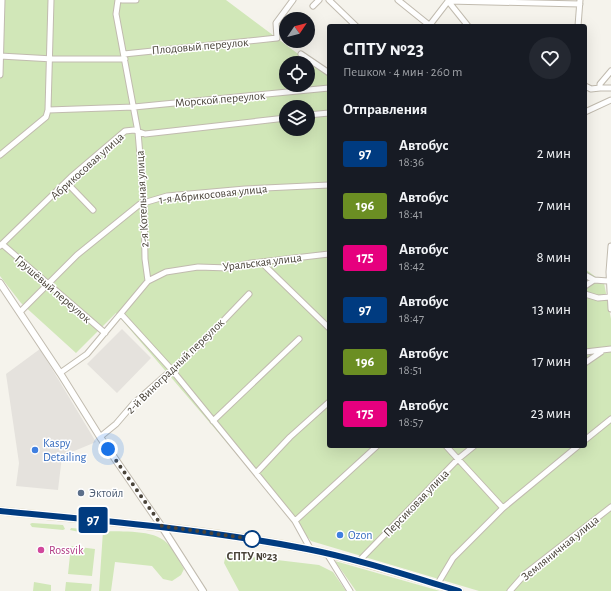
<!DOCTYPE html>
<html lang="ru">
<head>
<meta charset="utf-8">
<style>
	body { margin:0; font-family:"Alegreya Sans",sans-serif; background:#242831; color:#f1f3f6; height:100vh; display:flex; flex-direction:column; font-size:15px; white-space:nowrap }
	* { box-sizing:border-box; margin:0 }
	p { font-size:13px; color:#9ea1a6 }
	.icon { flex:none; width:22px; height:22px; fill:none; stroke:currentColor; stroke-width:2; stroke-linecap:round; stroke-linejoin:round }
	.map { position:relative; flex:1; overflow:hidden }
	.sheet { position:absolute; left:327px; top:24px; width:260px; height:424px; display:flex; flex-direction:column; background:#171b24; border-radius:4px; box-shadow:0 4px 16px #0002 }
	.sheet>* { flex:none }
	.badge { padding:0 8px; border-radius:3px; font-size:14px; line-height:26px }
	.needle { width:26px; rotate:55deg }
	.buttons { position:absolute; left:279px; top:12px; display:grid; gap:8px }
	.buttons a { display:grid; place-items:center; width:36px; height:36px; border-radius:50%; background:#171b24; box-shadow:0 4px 16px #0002; font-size:20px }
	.you { position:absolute; width:20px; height:20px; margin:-10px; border:3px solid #fff; border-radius:50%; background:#1a73e8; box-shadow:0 0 0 6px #1a73e833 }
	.map>.badge { position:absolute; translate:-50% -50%; box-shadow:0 0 0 2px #fff }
	h2 { padding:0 16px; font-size:15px; line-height:36px }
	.round { display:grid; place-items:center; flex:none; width:42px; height:42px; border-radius:21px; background:#242831 }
	.overview { display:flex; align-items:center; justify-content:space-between; height:68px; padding:0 16px }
	h1 { font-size:19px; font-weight:600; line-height:30px }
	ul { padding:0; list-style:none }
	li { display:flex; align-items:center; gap:12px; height:52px; padding:0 16px }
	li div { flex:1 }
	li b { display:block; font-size:15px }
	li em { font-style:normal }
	li .badge { min-width:44px; font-weight:700; text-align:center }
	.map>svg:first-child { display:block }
	.industrial { fill:#e5e2dd }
	.green { fill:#d1e7b8; fill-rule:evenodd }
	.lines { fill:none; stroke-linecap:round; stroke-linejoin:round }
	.minor-casing { stroke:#c1bbaf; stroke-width:7 }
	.tertiary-casing { stroke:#c1bbaf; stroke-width:8 }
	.secondary-casing { stroke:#d3c69e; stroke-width:9 }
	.minor { stroke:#fff; stroke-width:5 }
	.tertiary { stroke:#fff; stroke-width:6 }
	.secondary { stroke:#fcf2d0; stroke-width:7 }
	.line-casing { stroke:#fff; stroke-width:9 }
	.line { stroke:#003b80; stroke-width:6 }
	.walk { stroke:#4a443a; stroke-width:4; stroke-dasharray:0 7.2 }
	.shop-dot { fill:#3f7fe0; stroke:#fff; stroke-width:1.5 }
	.service-dot { fill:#5c6f8a; stroke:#fff; stroke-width:1.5 }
	.stop-dot { fill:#fff; stroke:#003b80; stroke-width:2 }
	.hotel-dot { fill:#d1479c; stroke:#fff; stroke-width:1.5 }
	.labels { text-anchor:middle; stroke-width:3; stroke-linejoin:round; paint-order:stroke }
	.street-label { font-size:12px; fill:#4a443a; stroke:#fff }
	.shop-label { font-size:12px; fill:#366cbe; stroke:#fff; text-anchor:start }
	.service-label { font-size:12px; fill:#4e5e75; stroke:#fff; text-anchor:start }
	.hotel-label { font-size:12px; fill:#b23c85; stroke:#fff; text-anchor:start }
	.stop-label { font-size:12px; font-weight:bold; fill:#4a443a; stroke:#fff }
</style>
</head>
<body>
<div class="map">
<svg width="611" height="591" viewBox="0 0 611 591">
	<rect width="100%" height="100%" fill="#f5f3ec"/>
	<!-- industrial -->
	<path class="industrial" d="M122,329L151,358L117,393L87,364Z
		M40,349L96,442L62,456L58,490L16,486L19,463L6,374Z"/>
	<!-- green -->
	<path class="green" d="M0,0H226L329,77V446H585V269L604,283L611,319V591H479L311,541L116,313L76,353L21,303L0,276ZM286,63H308V85H286ZM286,107H308V129H286Z
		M32,523L63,525L65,529L63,530L32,527L30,524Z
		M83,527L89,528L91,532L89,534L70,530L71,528L82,529Z
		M103,531C122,532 153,529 167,543C174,549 179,561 184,569L181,575L172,581L163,579L152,566L115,562L111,591H99Z
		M71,546L95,549L92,576L68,574Z
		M226,554L319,565L333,572L346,591H239L224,563Z
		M335,561L440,591H356Z
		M34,582L51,585V591H33Z
		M66,582L92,584L91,591H65Z"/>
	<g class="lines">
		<!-- minor casing -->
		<g class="minor-casing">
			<path id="minor" d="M118,0L116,14L138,132L144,203L145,259L148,281
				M122,0H136
				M329,0L356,26
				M398,0L429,25
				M448,1L580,4
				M448,1L468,26
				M313,6L319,0
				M429,26L449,0
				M578,26L580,0
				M124,54L277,38L276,23L293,0
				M301,54L329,73
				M0,56L53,59H125
				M0,75L2,0
				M585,86L591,89L600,88V84L611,71
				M600,88H611
				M48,110L51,0
				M585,112L611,100
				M308,115L329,113
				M0,155L46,117L48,110L134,107L329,88
				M67,183L93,210
				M2,244L105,333
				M0,246L71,177L125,131L134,130L145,134L286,118
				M262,263L329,328
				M611,270L609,272L611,309
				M609,272L611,246
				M585,275L594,280L608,281
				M585,286L594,280
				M585,294L598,298L610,297
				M20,312L77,255L140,204L167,196L245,189L329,185
				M121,314L172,370L295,521L311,550
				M585,352L611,349
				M585,363L601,352
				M60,373L87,354L148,281L166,272L198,267L229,268L251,263L329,254
				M213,421L299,339
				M100,437L116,424L134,403L202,343L249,294
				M585,440L611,419
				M446,446L503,508
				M256,473L290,437L329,402
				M295,521L377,446
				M327,554L350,591
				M359,561L458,459L474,446
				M437,585L453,558L503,508L578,446
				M510,591L525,574L611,507"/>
		</g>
		<!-- tertiary casing -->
		<g class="tertiary-casing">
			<path id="tertiary" d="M0,283L60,373L100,437L162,527L203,591"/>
		</g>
		<!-- secondary casing -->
		<g class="secondary-casing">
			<path id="secondary" d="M0,511C103,521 206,529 307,549C358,559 408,576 459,591"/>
		</g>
		<!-- minor -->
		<use href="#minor" class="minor"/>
		<!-- tertiary -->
		<use href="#tertiary" class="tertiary"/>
		<!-- secondary -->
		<use href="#secondary" class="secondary"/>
	</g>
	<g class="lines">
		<!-- line casing -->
		<g class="line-casing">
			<path id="line" d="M0,511C103,521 205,529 307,549C358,559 409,576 459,591"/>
		</g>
		<!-- line -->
		<use href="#line" class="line"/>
		<!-- walk -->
		<path class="walk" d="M108,449L162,526L252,539"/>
	</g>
	<!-- markers -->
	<g class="shop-dot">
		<circle cx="35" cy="450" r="4"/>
		<circle cx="340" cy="535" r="4"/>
	</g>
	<circle class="service-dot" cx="81" cy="493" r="4"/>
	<circle class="stop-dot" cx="252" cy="539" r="8"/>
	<circle class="hotel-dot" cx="41" cy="550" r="4"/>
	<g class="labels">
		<!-- street labels -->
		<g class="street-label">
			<text transform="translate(200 46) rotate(-5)" y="4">Плодовый переулок</text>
			<text transform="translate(220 99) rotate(-5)" y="4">Морской переулок</text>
			<text transform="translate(87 166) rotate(-42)" y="4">Абрикосовая улица</text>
			<text transform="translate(213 194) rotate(-6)" y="4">1-я Абрикосовая улица</text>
			<text transform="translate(142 199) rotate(-93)" y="4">2-я Котельная улица</text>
			<text transform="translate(262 262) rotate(-7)" y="4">Уральская улица</text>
			<text transform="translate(53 289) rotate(41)" y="4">Грушёвый переулок</text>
			<text transform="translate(175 366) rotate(-44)" y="4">2-й Виноградный переулок</text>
			<text transform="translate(416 503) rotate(-46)" y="4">Персиковая улица</text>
			<text transform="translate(560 548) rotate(-39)" y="4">Земляничная улица</text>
		</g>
		<!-- shop labels -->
		<g class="shop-label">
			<text x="43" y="447">Kaspy<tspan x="43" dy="14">Detailing</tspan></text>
			<text x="348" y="539">Ozon</text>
		</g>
		<!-- service labels -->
		<g class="service-label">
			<text x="89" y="497">Эктойл</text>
		</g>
		<!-- hotel labels -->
		<g class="hotel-label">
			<text x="49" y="554">Rossvik</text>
		</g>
		<!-- stop labels -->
		<g class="stop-label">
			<text x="252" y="560">СПТУ №23</text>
		</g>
	</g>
</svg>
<div class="buttons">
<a><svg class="needle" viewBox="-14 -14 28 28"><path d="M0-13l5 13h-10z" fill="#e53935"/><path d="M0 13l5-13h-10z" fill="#9ea1a6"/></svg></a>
<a><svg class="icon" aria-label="locate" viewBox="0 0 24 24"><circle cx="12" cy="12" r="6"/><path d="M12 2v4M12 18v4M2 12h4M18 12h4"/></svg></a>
<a><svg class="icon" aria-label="layers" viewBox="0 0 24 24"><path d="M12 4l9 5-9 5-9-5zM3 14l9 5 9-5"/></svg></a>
</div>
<div class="you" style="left:108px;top:449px"></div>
<b class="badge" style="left:93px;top:520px;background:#003b80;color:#fff">97</b>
<section class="sheet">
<div class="overview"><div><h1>СПТУ №23</h1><p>Пешком · 4 мин · 260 m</p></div><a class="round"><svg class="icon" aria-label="heart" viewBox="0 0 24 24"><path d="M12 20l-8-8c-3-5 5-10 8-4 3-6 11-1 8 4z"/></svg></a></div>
<h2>Отправления</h2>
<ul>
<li><span class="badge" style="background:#003b80;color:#fff">97</span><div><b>Автобус</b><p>18:36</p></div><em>2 мин</em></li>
<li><span class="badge" style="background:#6b8e23;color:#fff">196</span><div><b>Автобус</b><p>18:41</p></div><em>7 мин</em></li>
<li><span class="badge" style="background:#e6007e;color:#fff">175</span><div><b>Автобус</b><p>18:42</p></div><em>8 мин</em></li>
<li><span class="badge" style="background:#003b80;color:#fff">97</span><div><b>Автобус</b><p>18:47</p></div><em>13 мин</em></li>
<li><span class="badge" style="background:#6b8e23;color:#fff">196</span><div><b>Автобус</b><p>18:51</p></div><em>17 мин</em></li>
<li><span class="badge" style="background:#e6007e;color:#fff">175</span><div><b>Автобус</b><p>18:57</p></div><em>23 мин</em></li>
</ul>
</section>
</div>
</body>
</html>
